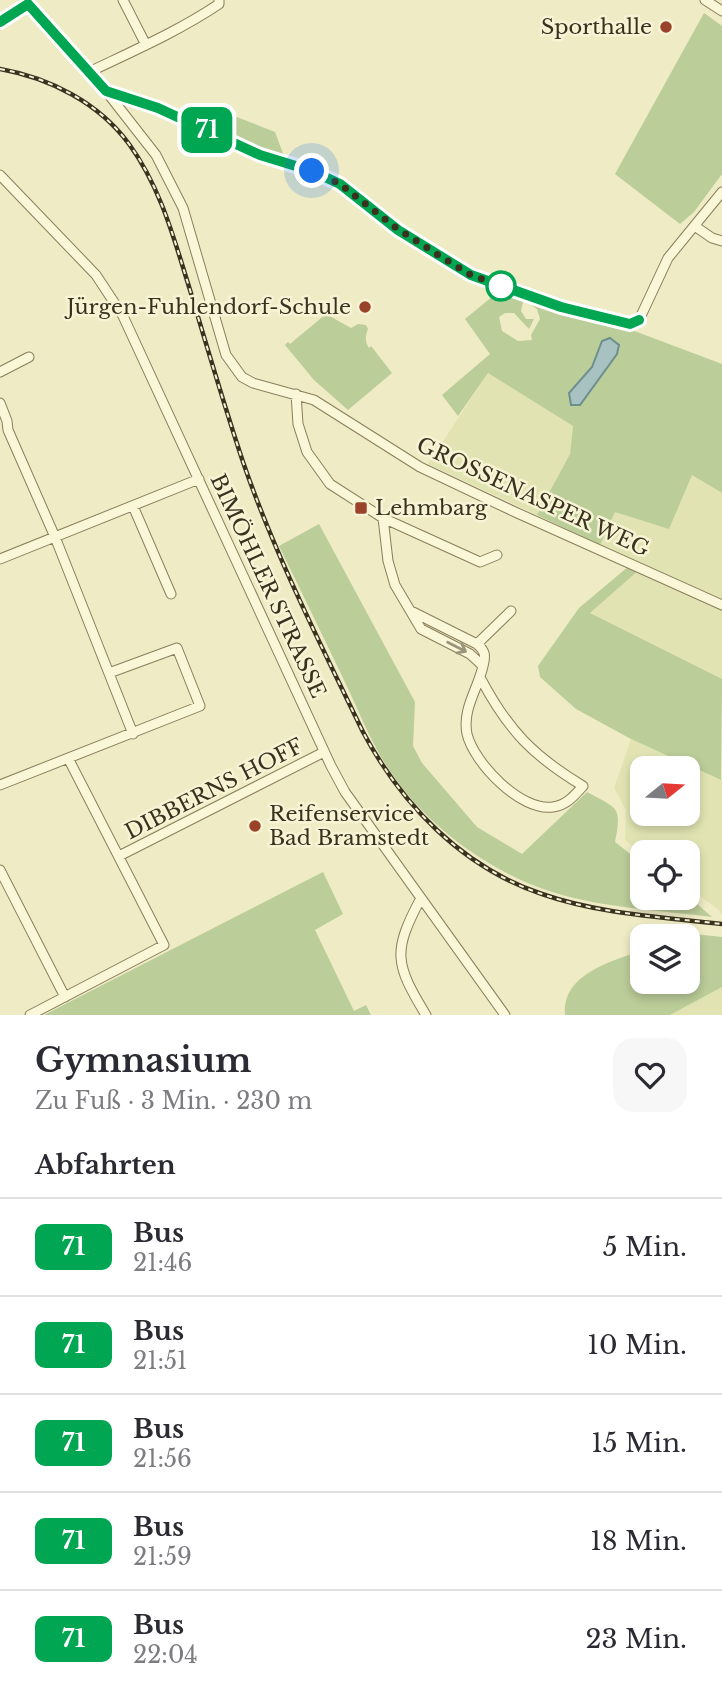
<!DOCTYPE html>
<html lang="de">
<head>
<meta charset="utf-8">
<style>
	body { margin:0; font-family:"Libre Baskerville",serif; background:#f7f7f7; color:#2b2b33; height:100vh; display:flex; flex-direction:column; font-size:26px; white-space:nowrap }
	* { box-sizing:border-box; margin:0 }
	p { font-size:23px; color:#7c7c81 }
	.icon { flex:none; width:38px; height:38px; fill:none; stroke:currentColor; stroke-width:2; stroke-linecap:round; stroke-linejoin:round }
	.map { position:relative; height:1015px; overflow:hidden }
	.side { display:flex; flex-direction:column; background:#fff; flex:1 }
	.side>* { flex:none }
	.badge { padding:0 14px; border-radius:10px; font-size:24px; line-height:46px }
	.needle { width:46px; rotate:72deg }
	.buttons { position:absolute; left:630px; top:756px; display:grid; gap:14px }
	.buttons a { display:grid; place-items:center; width:70px; height:70px; border-radius:14px; background:#fff; box-shadow:0 4px 10px #0003; font-size:35px }
	.you { position:absolute; width:35px; height:35px; margin:-18px; border:5px solid #fff; border-radius:50%; background:#1a73e8; box-shadow:0 0 0 10px #1a73e833 }
	.map>.badge { position:absolute; translate:-50% -50%; box-shadow:0 0 0 4px #fff }
	h2 { padding:0 35px; font-size:26px; line-height:63px }
	.round { display:grid; place-items:center; flex:none; width:74px; height:74px; border-radius:21px; background:#f7f7f7 }
	.overview { display:flex; align-items:center; justify-content:space-between; height:119px; padding:0 35px }
	h1 { font-size:33px; font-weight:700; line-height:52px }
	ul { padding:0; list-style:none }
	li { display:flex; align-items:center; gap:21px; height:98px; padding:0 35px; border-top:2px solid #e1e1e2 }
	li div { flex:1 }
	li b { display:block; font-size:26px }
	li em { font-style:normal }
	li .badge { min-width:77px; font-weight:700; text-align:center }
	.map>svg:first-child { display:block }
	.farmland { fill:#e1e4b2; fill-rule:evenodd }
	.green { fill:#bbcd99; fill-rule:evenodd }
	.water { fill:#a7c2c0; stroke:#6d908f; stroke-width:2 }
	.lines { fill:none; stroke-linecap:round; stroke-linejoin:round }
	.minor-casing { stroke:#8a7e5b; stroke-width:11 }
	.minor { stroke:#f9f7d8; stroke-width:9 }
	.rail-casing { stroke:#3a321f; stroke-width:4.5 }
	.rail { stroke:#f6f4d5; stroke-width:2; stroke-dasharray:5; stroke-linecap:butt }
	.oneway { stroke:#9a947c }
	.line-casing { stroke:#fff; stroke-width:16 }
	.line { stroke:#00a651; stroke-width:10 }
	.walk { stroke:#3a321f; stroke-width:7; stroke-dasharray:0 12.6 }
	.poi-dot { fill:#99432b; stroke:#f6f4d5; stroke-width:2.5 }
	.stop-dot { fill:#fff; stroke:#00a651; stroke-width:3.5 }
	.labels { text-anchor:middle; stroke-width:5; stroke-linejoin:round; paint-order:stroke }
	.poi-label { font-size:21px; fill:#3a321f; stroke:#f6f4d5; text-anchor:end }
	.street-label { font-size:21px; fill:#3a321f; stroke:#f6f4d5 }
</style>
</head>
<body>
<div class="map">
<svg width="722" height="1015" viewBox="0 0 722 1015">
	<rect width="100%" height="100%" fill="#eeebc5"/>
	<!-- farmland -->
	<path class="farmland" d="M488,373L573,426L570,454L537,515L428,464Z
		M692,475L722,493V599L600,545L615,512Z
		M639,570L722,609V679L590,613Z
		M631,739L720,780L722,778V915L719,910L688,887V852L642,853L625,840L626,810L614,788ZM642,768H688V814H642Z
		M722,987V1015H670Z"/>
	<!-- green -->
	<path class="green" d="M704,13L722,26V174L694,212L680,224L615,174Z
		M224,112L275,132L284,156L206,126Z
		M498,292L637,332L722,364V493L692,475L669,529L615,512L600,545L537,515L570,454L573,426L488,373L458,416L442,395L490,354L465,319ZM526,301L537,309L540,319L531,335L532,340L518,341L502,331L499,317L505,313H514L529,329L534,319H526L521,311L523,302Z
		M326,314L351,328L358,324L366,325L368,329C365,336 365,342 369,348L371,346L392,373L348,410L314,380L285,345L288,342L290,344Z
		M319,524L415,702L413,746L422,763L477,827L522,854L587,792C618,809 622,806 615,842L642,863V898L688,896L712,917C658,910 601,908 549,891C481,868 418,819 381,757C366,731 355,702 342,676C321,632 300,589 279,546Z
		M629,566L639,570L590,613L722,679L721,780L631,739L576,709L540,677L538,666L579,608Z
		M323,872L343,914L315,930L354,1011L366,1005L371,1015H44Z
		M685,933L722,937V987L670,1015H565C562,973 612,962 642,950V982H688V936H677Z"/>
	<!-- water -->
	<path class="water" d="M610,338L619,345L617,354L580,405H571L569,393L592,367L602,341Z"/>
	<g class="lines">
		<!-- minor casing -->
		<g class="minor-casing">
			<path id="minor" d="M24,0L106,91L156,155L183,208L226,355L242,377L253,383L314,400L420,467L515,512L722,605
				M123,0L146,45
				M705,0L722,11
				M0,21L28,4
				M89,72C133,51 179,31 219,4V0
				M108,92L158,108L260,155L312,171L340,184L399,230L471,275L561,307L630,324L639,320L668,258L722,192
				M0,175L96,275L123,316L331,766L345,792L505,1015
				M696,227L712,238L722,241
				M0,372L29,357
				M296,394L298,424L307,452L330,484L383,518L480,562L497,555
				M0,403L7,421L8,430L55,537L133,734
				M133,506L171,594
				M383,518L388,561L395,585L421,629L470,654L483,666C486,655 485,651 477,644L413,612
				M0,559L199,479
				M477,644L511,611
				M481,679C508,730 533,756 583,786C575,795 567,805 553,807C521,812 474,763 467,734C462,709 478,689 483,666
				M0,785L200,706L177,648L109,673
				M119,856L324,752
				M0,870L65,997
				M421,898C392,952 395,964 426,1015
				M30,1015L164,945L68,758"/>
		</g>
		<!-- minor -->
		<use href="#minor" class="minor"/>
		<!-- rail casing -->
		<g class="rail-casing">
			<path id="rail" d="M0,69C50,78 99,103 129,144C161,188 174,239 190,290C207,347 224,405 243,462C275,555 320,643 363,732C402,805 462,867 542,894C599,914 662,917 722,924"/>
		</g>
		<!-- rail -->
		<use href="#rail" class="rail"/>
	</g>
	<!-- one-way arrows -->
	<defs><path id="oneway-shaft" d="M-6 0H5M1.5-3L5.5 0L1.5 3" fill="none" stroke-width="1.6" stroke-linecap="round" stroke-linejoin="round" transform="scale(1.75)"/></defs>
	<use class="oneway" href="#oneway-shaft" transform="translate(457 647) rotate(27)"/>
	<g class="lines">
		<!-- line casing -->
		<g class="line-casing">
			<path id="line" d="M0,22L28,4L106,91L158,108L260,155L312,171L340,184L398,230L471,275L561,307L630,324L639,320"/>
		</g>
		<!-- line -->
		<use href="#line" class="line"/>
		<!-- walk -->
		<path class="walk" d="M312,171L340,184L395,227L443,258L471,275L510,289L501,286"/>
	</g>
	<!-- markers -->
	<g class="poi-dot">
		<circle cx="666" cy="27" r="7"/>
		<circle cx="365" cy="307" r="7"/>
		<rect x="354" y="501" width="14" height="14" rx="3.5"/>
		<circle cx="255" cy="826" r="7"/>
	</g>
	<circle class="stop-dot" cx="501" cy="286" r="14"/>
	<g class="labels">
		<!-- poi labels -->
		<g class="poi-label">
			<text x="652" y="34">Sporthalle</text>
			<text x="351" y="314">Jürgen-Fuhlendorf-Schule</text>
			<text x="375" y="515" text-anchor="start">Lehmbarg</text>
			<text x="269" y="821" text-anchor="start">Reifenservice<tspan x="269" dy="24">Bad Bramstedt</tspan></text>
		</g>
		<!-- street labels -->
		<g class="street-label">
			<text transform="translate(533 497) rotate(25)" y="7">GROSSENASPER WEG</text>
			<text transform="translate(268 586) rotate(65)" y="7">BIMÖHLER STRASSE</text>
			<text transform="translate(214 789) rotate(-27)" y="7">DIBBERNS HOFF</text>
		</g>
	</g>
</svg>
<div class="buttons">
<a><svg class="needle" viewBox="-14 -14 28 28"><path d="M0-13l5 13h-10z" fill="#e53935"/><path d="M0 13l5-13h-10z" fill="#7c7c81"/></svg></a>
<a><svg class="icon" aria-label="locate" viewBox="0 0 24 24"><circle cx="12" cy="12" r="6"/><path d="M12 2v4M12 18v4M2 12h4M18 12h4"/></svg></a>
<a><svg class="icon" aria-label="layers" viewBox="0 0 24 24"><path d="M12 4l9 5-9 5-9-5zM3 14l9 5 9-5"/></svg></a>
</div>
<div class="you" style="left:312px;top:171px"></div>
<b class="badge" style="left:207px;top:130px;background:#00a651;color:#fff">71</b>
</div>
<section class="side">
<div class="overview"><div><h1>Gymnasium</h1><p>Zu Fuß · 3 Min. · 230 m</p></div><a class="round"><svg class="icon" aria-label="heart" viewBox="0 0 24 24"><path d="M12 20l-8-8c-3-5 5-10 8-4 3-6 11-1 8 4z"/></svg></a></div>
<h2>Abfahrten</h2>
<ul>
<li><span class="badge" style="background:#00a651;color:#fff">71</span><div><b>Bus</b><p>21:46</p></div><em>5 Min.</em></li>
<li><span class="badge" style="background:#00a651;color:#fff">71</span><div><b>Bus</b><p>21:51</p></div><em>10 Min.</em></li>
<li><span class="badge" style="background:#00a651;color:#fff">71</span><div><b>Bus</b><p>21:56</p></div><em>15 Min.</em></li>
<li><span class="badge" style="background:#00a651;color:#fff">71</span><div><b>Bus</b><p>21:59</p></div><em>18 Min.</em></li>
<li><span class="badge" style="background:#00a651;color:#fff">71</span><div><b>Bus</b><p>22:04</p></div><em>23 Min.</em></li>
</ul>
</section>
</body>
</html>
